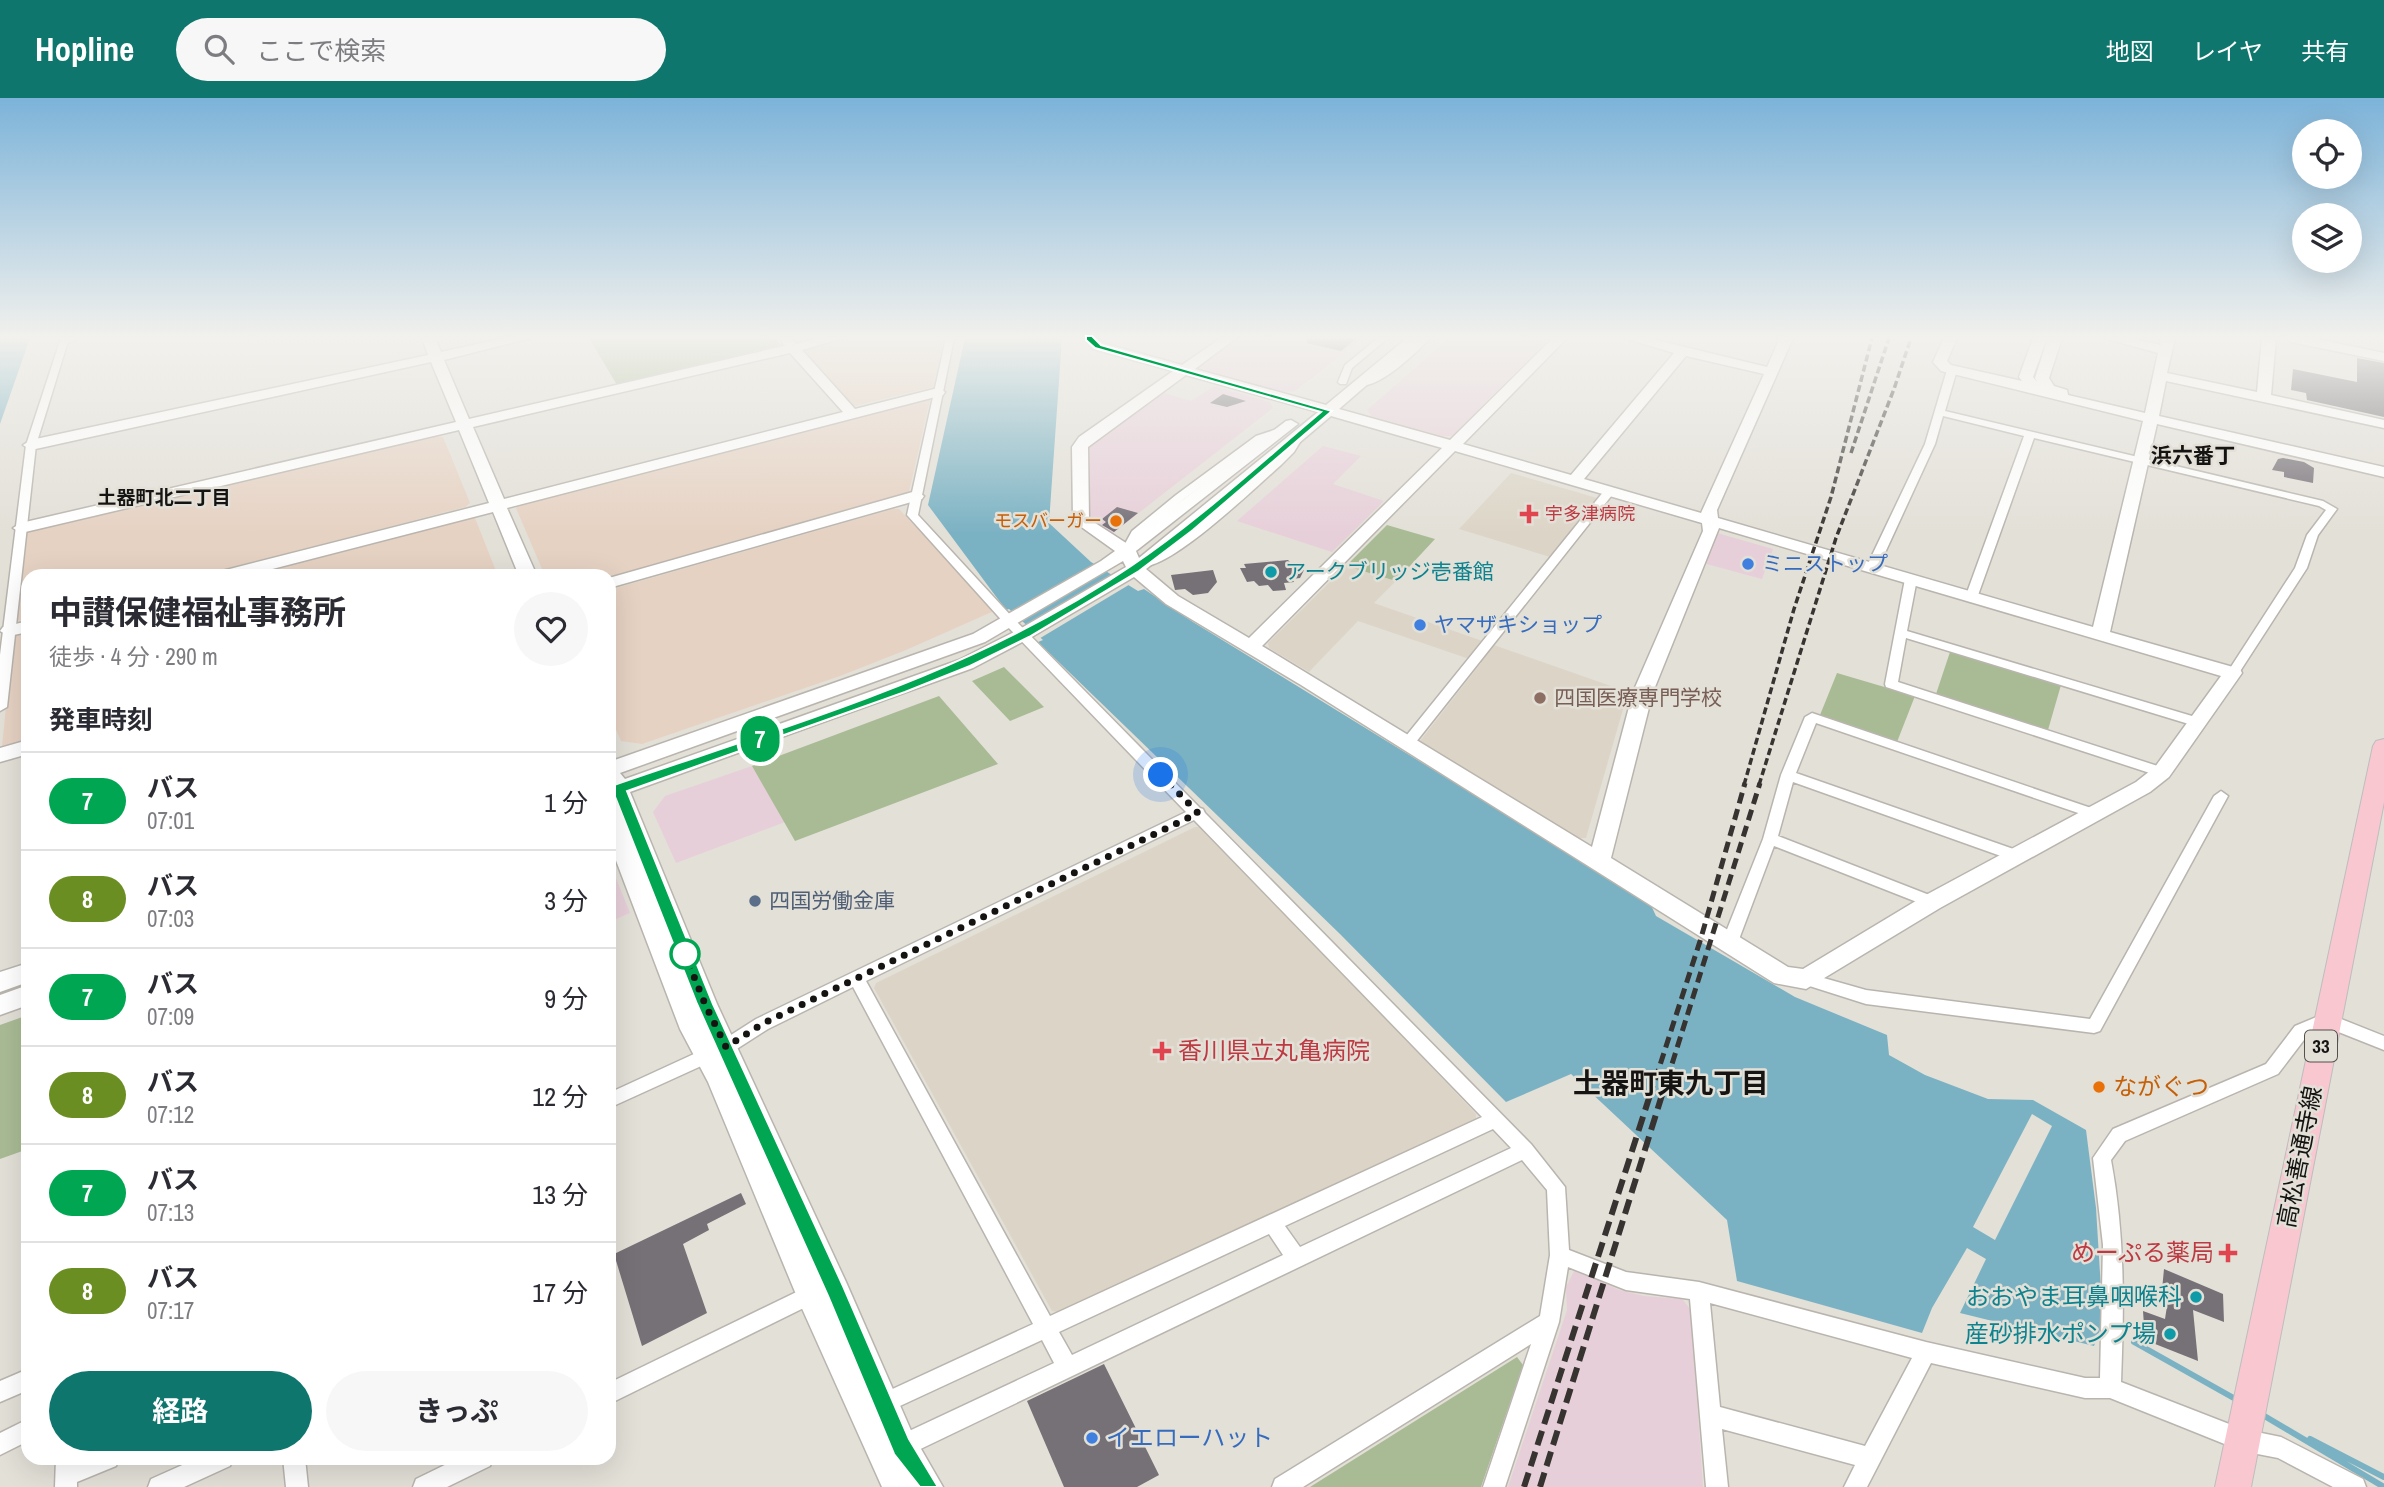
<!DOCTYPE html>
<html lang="ja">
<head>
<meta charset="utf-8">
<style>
	body { margin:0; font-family:"Archivo Narrow","Noto Sans JP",sans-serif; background:#f7f7f7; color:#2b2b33; height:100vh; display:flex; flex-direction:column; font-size:26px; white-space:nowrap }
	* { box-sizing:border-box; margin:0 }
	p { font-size:23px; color:#7c7c81 }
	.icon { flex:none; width:38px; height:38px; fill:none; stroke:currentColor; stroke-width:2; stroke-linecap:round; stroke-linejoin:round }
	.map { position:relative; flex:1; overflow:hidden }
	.sheet { position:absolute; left:21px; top:471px; width:595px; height:896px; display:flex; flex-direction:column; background:#fff; border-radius:21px; box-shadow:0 7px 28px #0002 }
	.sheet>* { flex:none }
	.badge { padding:0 14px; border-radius:23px; font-size:24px; line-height:46px }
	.buttons { position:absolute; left:2292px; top:21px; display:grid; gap:14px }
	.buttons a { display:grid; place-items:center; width:70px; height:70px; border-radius:50%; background:#fff; box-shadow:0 7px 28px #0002; font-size:35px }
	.you { position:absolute; width:35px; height:35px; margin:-18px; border:5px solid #fff; border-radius:50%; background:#1a73e8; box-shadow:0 0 0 10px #1a73e833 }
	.map>.badge { position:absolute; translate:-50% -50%; box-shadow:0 0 0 4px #fff }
	h2 { padding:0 28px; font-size:26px; line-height:63px }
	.round { display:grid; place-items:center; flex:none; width:74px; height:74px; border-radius:37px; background:#f7f7f7 }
	.summary { display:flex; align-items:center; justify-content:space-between; height:119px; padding:0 28px }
	h1 { font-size:33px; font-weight:700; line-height:52px }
	.cta { display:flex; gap:14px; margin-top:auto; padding:14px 28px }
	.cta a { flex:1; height:80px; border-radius:42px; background:#0f766e; color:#fff; font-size:28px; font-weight:700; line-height:80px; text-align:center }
	.cta a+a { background:#f7f7f7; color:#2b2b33 }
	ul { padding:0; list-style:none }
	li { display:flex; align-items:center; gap:21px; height:98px; padding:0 28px; border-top:2px solid #e1e1e2 }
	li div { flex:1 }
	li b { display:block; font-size:26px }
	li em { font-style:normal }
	li .badge { min-width:77px; font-weight:700; text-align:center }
	header { display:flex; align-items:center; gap:42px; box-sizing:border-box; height:98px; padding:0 35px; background:#0f766e; color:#fff }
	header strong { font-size:33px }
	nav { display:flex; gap:38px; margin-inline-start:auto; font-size:24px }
	.search { width:490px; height:63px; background:#f7f7f7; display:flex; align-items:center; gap:18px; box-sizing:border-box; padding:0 24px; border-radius:38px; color:#7c7c81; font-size:26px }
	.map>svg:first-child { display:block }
	.commercial { fill:#e7cfd9 }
	.industrial { fill:#e6d2c3 }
	.built { fill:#dcd5c7 }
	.green { fill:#a9bb95 }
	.water { fill:#7bb2c3; fill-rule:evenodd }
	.pier { fill:#e3e0d8 }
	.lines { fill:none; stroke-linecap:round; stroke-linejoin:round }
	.stream { stroke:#7bb2c3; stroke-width:6 }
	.building { fill:#767177 }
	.street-casing { stroke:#b9b5ae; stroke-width:3 }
	.secondary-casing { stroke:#b9b5ae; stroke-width:3 }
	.primary-casing { stroke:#bebdbd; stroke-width:2 }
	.street { fill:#fff; fill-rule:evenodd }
	.secondary { fill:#fff; fill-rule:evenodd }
	.primary { fill:#f8c7d0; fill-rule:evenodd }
	.rail-far2 { stroke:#363331; stroke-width:3.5; stroke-dasharray:7 3.5; stroke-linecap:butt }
	.rail-far1 { stroke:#363331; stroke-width:5; stroke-dasharray:11 6; stroke-linecap:butt }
	.rail { stroke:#363331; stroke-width:6; stroke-dasharray:15 7; stroke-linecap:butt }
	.line { fill:#00a651; stroke:#fff; stroke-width:2 }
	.walk { stroke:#161412; stroke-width:7; stroke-dasharray:0 12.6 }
	.health-dot { fill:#e0444e; stroke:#e3e0d8; stroke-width:2.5 }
	.food-dot { fill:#e8710a; stroke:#e3e0d8; stroke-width:2.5 }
	.shop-dot { fill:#3f7fe0; stroke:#e3e0d8; stroke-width:2.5 }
	.culture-dot { fill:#0f9aa8; stroke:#e3e0d8; stroke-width:2.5 }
	.education-dot { fill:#8d6e63; stroke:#e3e0d8; stroke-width:2.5 }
	.service-dot { fill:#5c6f8a; stroke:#e3e0d8; stroke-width:2.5 }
	.stop-dot { fill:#fff; stroke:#00a651; stroke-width:3.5 }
	.labels { text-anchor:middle; stroke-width:5; stroke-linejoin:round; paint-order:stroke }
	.far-health-label { font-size:18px; fill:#be3a42; stroke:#e3e0d8; text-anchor:start }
	.far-food-label { font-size:18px; fill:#c56008; stroke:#e3e0d8; text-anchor:end }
	.far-neighbourhood-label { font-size:19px; font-weight:bold; fill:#161412; stroke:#e3e0d8 }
	.shield { fill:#e3e0d8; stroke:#54514d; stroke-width:2 }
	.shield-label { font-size:19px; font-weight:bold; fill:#161412 }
	.far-quarter-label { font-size:21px; font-weight:bold; fill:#161412; stroke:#e3e0d8 }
	.shop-label { font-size:21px; fill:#366cbe; stroke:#e3e0d8; text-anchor:start }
	.culture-label { font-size:21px; fill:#0d838f; stroke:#e3e0d8; text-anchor:start }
	.education-label { font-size:21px; fill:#785e54; stroke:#e3e0d8; text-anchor:start }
	.service-label { font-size:21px; fill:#4e5e75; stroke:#e3e0d8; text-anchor:start }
	.near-health-label { font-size:24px; fill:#be3a42; stroke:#e3e0d8; text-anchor:start }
	.near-food-label { font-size:24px; fill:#c56008; stroke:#e3e0d8; text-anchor:start }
	.near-street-label { font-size:24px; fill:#161412; stroke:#e3e0d8 }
	.near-culture-label { font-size:24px; fill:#0d838f; stroke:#e3e0d8; text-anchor:end }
	.near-shop-label { font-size:24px; fill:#366cbe; stroke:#e3e0d8; text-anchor:start }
	.near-neighbourhood-label { font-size:28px; font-weight:bold; fill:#161412; stroke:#e3e0d8 }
</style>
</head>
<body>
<header>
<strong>Hopline</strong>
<div class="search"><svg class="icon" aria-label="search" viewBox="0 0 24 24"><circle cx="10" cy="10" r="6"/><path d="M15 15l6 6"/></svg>ここで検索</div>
<nav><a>地図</a><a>レイヤ</a><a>共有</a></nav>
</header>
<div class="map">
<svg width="2384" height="1389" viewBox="0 0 2384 1389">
	<rect width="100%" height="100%" fill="#e3e0d8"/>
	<!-- commercial -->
	<path class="commercial" d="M1238,240H1363L1295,293L1283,294L1200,270V267Z
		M1449,240H1550L1452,338H1442L1371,318L1367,312Z
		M1214,288L1270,304L1273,310L1113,435H1105L1087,424L1088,346L1161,294L1191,303Z
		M1323,348L1361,358L1333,386L1384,403L1332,454L1237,423Z
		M1717,435L1773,451L1762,481L1703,465Z
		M752,668L785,724L676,765L653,714L665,698Z
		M609,763L630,815L609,824Z
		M1575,1171L1619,1192L1644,1198L1682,1201L1691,1212L1703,1389H1508L1567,1212L1566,1189Z"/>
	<!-- industrial -->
	<path class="industrial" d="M851,240H944L933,289L854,308L803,253Z
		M926,301L930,302L909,394L905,396L609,479L545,478L516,410L522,405Z
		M436,338L443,339L470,405L465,409L200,478H28V522L15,523L23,437L29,433Z
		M893,411H899L994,513L906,552L840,578L642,646L621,643L609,616V492Z
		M467,419L475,420L498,478H242Z
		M28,533V643L2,648L13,539Z"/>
	<!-- built -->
	<path class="built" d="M1511,375L1597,400L1550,459L1459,431Z
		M1346,468L1396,483L1374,505L1628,594L1586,740H1578L1420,643L1481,565L1358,523L1309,574L1269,550L1268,545Z
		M1195,729H1203L1476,1016V1022L1062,1215L1052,1213L874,890L876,885Z"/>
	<!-- green -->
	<path class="green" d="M589,240H775L781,247L617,287Z
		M1387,427L1435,441L1396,483L1346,468Z
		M1950,554L2061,587L2048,632L1936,596Z
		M1004,569L1044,609L1010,623L972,583Z
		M1837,575L1915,598L1897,644L1820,617Z
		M939,598L998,666L795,743L752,668Z
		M28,917V1051L0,1061V927Z
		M1517,1259L1523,1267L1481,1389H1310Z"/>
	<!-- water -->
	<path class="water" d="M0,240H30L0,326Z
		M965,240H1062L1049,425L1091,464L1138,493L1144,491L1193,524L1650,805L1656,818L1795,899L1887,937L1889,957L1925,977L1988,1001L2033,1002L2086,1032L2096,1110L2103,1224L2094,1248L1960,1215L1986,1161L1967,1150L1932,1210L1922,1235L1737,1183L1727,1122L1571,976L1506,1004L1340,836L1038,544L1043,542L1009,511L1006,512L928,407ZM2032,1016L2052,1028L1995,1142L1973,1129Z"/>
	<!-- pier -->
	<path class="pier" d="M1117,476L1132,485L1037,542L1025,530Z"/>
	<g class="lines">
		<!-- stream -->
		<path class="stream" d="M2134,1244L2239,1303
			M2261,1316L2384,1389
			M2310,1341L2384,1379"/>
	</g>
	<!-- building -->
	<path class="building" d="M1307,240H1357L1341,253L1307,245Z
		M2357,260L2384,265V319L2307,302L2306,295L2291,292L2293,271L2357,284Z
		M1223,296L1246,303L1227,309L1210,305Z
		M2283,360L2304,364L2314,370L2313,385L2284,379V374L2272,372L2278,361Z
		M1117,409L1138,415L1114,434L1102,427L1106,424L1102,421Z
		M1288,462L1290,464H1298L1304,472L1300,480L1292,481L1294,484L1284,485L1286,492L1273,493L1268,487L1259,488L1254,483L1247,484L1240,470H1246L1244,466Z
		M1213,472L1217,484L1208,495L1193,497L1185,491L1175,492L1171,477Z
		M741,1095L746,1106L707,1126L709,1132L683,1146L707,1215L642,1248L614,1156Z
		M2164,1171L2223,1196L2224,1224L2193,1212L2198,1263L2145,1242L2143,1213L2165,1221L2169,1195L2162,1192Z
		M1104,1266L1159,1377L1137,1389H1064L1027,1303Z"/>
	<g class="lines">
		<!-- street casing -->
		<g class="street-casing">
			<path id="street" d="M61,240H69L36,347L7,609L0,613V557L26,347Z
				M946,240H954L918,417L1014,521L1200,710L1203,711L1205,715L1531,1046L1565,1089L1569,1152L1626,1174L1699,1184L1926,1244L2085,1280H2100L2103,1147L2093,1060L2113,1031L2266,966L2295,928L2326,915L2384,938V952L2326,929L2307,938L2278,976L2125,1043L2111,1062C2125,1136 2124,1209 2121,1284L2242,1331L2281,1339L2363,1381L2366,1389H2333L2278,1360L2242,1353L2110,1300H2085L1931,1265L1867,1389H1844L1855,1367L1722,1331L1728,1389H1706L1690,1201L1626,1192L1568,1169L1559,1224L1505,1389H1483L1531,1246L1303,1389H1272L1275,1381L1540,1218L1550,1157L1547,1092L1522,1062L908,1357L900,1360L892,1357L889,1349L892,1341L1054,1265L1042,1242L887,1314L880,1317L873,1314L870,1307L873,1300L1033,1226L853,889L768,931L732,954L609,1010V995L720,944L756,921L1186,714L1006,527L907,417ZM1194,722L1482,1019L1050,1218L866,883ZM1493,1031L1511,1050L1300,1149L1285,1128ZM1269,1136L1283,1157L1072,1257L1059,1234ZM1710,1205L1912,1260L1865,1348L1720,1309Z
				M1378,240H1388L1352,270L1346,286H1340L1338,284L1345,267Z
				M1420,240H1430C1415,256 1381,289 1359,288V284L1386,270Z
				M1952,269L1957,272L1945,313L2323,403L2337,411L2318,437L2307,470L2237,578L2233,579L2227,575L2295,470L2307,437L2326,412L2319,408L2034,340L1977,500L1971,504L1965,500L2024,338L1943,318L1935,346L1878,470L1876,472H1868L1866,470L1925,346L1947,272Z
				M1280,330L1288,332L1264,342L1184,401L1141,437L1131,455H1123L1121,453L1132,433L1176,397L1256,338Z
				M1296,334L1305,336L1294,354L1281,367C1257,388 1170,472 1142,468V464L1184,439L1274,363L1287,350Z
				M1608,392L1612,393V397L1412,649H1402L1400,646L1402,643L1604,393Z
				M1911,478L1917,481L1907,533L2202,621L2204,624L2202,627H2192L1906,540L1898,584L2167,671L2169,674L2162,679L1886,589L1885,586L1905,481Z
				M1812,615L2097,712L2099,715L2097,718H2087L1816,625L1796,675L2022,754L2024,758L2022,762H2012L1793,684L1778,738L1937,800L1940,804L1937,808H1927L1774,748L1738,844L1736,848L1730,850L1724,848L1722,844L1763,741L1781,677L1805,619Z
				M2221,693L2228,698L2100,933L2094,935L1866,906L1800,885L1798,881L1800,877L1806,875L1866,892L2090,921L2214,698Z
				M815,1185L822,1187L825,1194L822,1201L609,1306V1285Z
				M28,1271V1292L0,1304V1283Z
				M28,1321V1343L0,1357V1335Z
				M56,1360H78V1362L83,1360H119L116,1368L77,1384V1389H55Z
				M198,1360H233L230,1368L184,1389H148L151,1381Z
				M283,1360H305L308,1389H286Z
				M459,1360H493L490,1368L447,1389H413L416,1381Z"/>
		</g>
		<!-- secondary casing -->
		<g class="secondary-casing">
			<path id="secondary" d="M60,240H79L65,246L60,245Z
				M422,240H435L441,254L505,240H531L444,262L469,321L784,248L780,240H791L796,246L819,240H843L802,252L855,311L938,290L945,294L943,297L507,410L537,478H519L493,414L245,478H216L218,474L489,405L459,332L21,435L13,430L21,425L456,324L431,264L31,352L23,347L31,342L428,257ZM790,255L843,314L504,401L473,329Z
				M1083,240H1097L1103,245L1182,267L1221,240H1236L1195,271L1326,307L1407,240H1421L1339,311L1450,342L1553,240H1567L1463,346L1571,377L1674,255L1624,240H1648L1767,269L1780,240H1793L1717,412L1718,420L2093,529L2143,323L1941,273L1933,264L1944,240H1957L1947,263L1951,267L2022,283L2019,279L2033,240H2047L2033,279L2037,284L2035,280L2048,240H2062L2049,280L2054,288L2067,292L2068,297L2145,315L2158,255L2104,240H2130L2160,247L2161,240H2175L2167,275L2257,294L2262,240H2276L2271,297L2384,322V330L2166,283L2159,318L2384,369V379L2157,326L2110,534L2240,571L2242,575L2169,679L2150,694L1940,810L1806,891L1774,885L1301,587L1166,506L1134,479L1030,540L973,570L630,694L717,906L846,1184L913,1337L943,1389H882L800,1206L708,984L680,931L609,744V709L616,710L612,700L609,701V664L973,536L1101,463L1115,453L1073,423L1072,349L1079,339L1173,273L1093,251ZM1686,258L1764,276L1701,415L1584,381ZM1186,277L1318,314L1139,460L1136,453L1298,326L1291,322L1286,323L1126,445L1089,421L1088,349ZM1331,318L1442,350L1249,540L1178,498L1146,471L1195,433ZM1455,353L1702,425L1703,433L1633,594L1592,749L1262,548ZM1719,430L2221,578L2155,669L2136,684L1924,798L1803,871L1788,869L1611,760L1653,594ZM1123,463L1126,469L1018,532L959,562L625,681L620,675L985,544Z
				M2285,240H2312L2384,255V263L2291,244Z
				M916,393L924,398L922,401L609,490V480Z
				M28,523V534L9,538L0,533L3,529Z
				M28,642V656L0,664V650Z
				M28,865V884L0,894V874Z
				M28,887V907L0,917V897Z"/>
		</g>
		<!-- primary casing -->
		<g class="primary-casing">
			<path id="primary" d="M2384,641V704L2251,1389H2215L2373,648L2376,643Z"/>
		</g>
		<!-- street -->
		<use href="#street" class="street"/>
		<!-- secondary -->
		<use href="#secondary" class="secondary"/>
		<!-- primary -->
		<use href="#primary" class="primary"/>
		<!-- rail-far2 -->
		<path class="rail-far2" d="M1851,355L1889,240
			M1744,687L1794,511L1831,399L1872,240
			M1759,687L1836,440L1894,291L1911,240"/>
		<!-- rail-far1 -->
		<path class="rail-far1" d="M1650,998L1701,840L1745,685
			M1662,998L1760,685"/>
		<!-- rail -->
		<path class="rail" d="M1524,1389L1650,997
			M1540,1389L1662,997"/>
	</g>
	<!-- sky -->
	<linearGradient id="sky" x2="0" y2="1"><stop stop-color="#7cb3d9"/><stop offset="0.55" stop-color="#f2f1ed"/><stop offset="1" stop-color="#f2f1ed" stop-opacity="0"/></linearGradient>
	<rect width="2384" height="435" fill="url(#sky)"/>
	<!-- line -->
	<path class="line" d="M1086,238H1092L1101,247L1332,313L1193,432L1139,473L1029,539L970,568L905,594L627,693L713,906L843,1188L909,1341L938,1389H920L894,1356L828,1198L697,906L612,691L614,687C791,626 975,575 1131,468C1198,423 1259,366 1321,314L1095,250L1086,242Z"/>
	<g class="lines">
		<!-- walk -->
		<path class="walk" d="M685,856L705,906L726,949L762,926L1198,715L1161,677"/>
	</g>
	<!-- markers -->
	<g class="health-dot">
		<path d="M1525.5 405.5h7v7h7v7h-7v7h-7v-7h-7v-7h7z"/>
		<path d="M1158.5 942.5h7v7h7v7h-7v7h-7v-7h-7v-7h7z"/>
		<path d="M2224.5 1144.5h7v7h7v7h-7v7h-7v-7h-7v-7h7z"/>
	</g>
	<g class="food-dot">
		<circle cx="1116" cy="423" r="7"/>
		<circle cx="2099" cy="989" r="7"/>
	</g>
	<g class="shop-dot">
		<circle cx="1748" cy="466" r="7"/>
		<circle cx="1420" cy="527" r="7"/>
		<circle cx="1092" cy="1340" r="7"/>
	</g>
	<g class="culture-dot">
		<circle cx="1271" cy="474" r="7"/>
		<circle cx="2196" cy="1199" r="7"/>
		<circle cx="2170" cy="1236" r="7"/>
	</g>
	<circle class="education-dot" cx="1540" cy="600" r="7"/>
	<circle class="service-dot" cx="755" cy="803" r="7"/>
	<circle class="stop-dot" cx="685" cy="856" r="14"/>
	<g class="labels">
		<!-- far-health labels -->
		<g class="far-health-label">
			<text x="1545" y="422">宇多津病院</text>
		</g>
		<!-- far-food labels -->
		<g class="far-food-label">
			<text x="1102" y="429">モスバーガー</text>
		</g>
		<!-- far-neighbourhood labels -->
		<g class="far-neighbourhood-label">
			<text x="164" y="406">土器町北二丁目</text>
		</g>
		<!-- shield labels -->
		<rect class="shield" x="2305" y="932.5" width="32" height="31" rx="5"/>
		<g class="shield-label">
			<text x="2321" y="955">33</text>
		</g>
		<!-- far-quarter labels -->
		<g class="far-quarter-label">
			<text x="2193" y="365">浜六番丁</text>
		</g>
		<!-- shop labels -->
		<g class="shop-label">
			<text x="1762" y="473">ミニストップ</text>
			<text x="1434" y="534">ヤマザキショップ</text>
		</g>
		<!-- culture labels -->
		<g class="culture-label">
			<text x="1285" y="481">アークブリッジ壱番館</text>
		</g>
		<!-- education labels -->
		<g class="education-label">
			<text x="1554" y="607">四国医療専門学校</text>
		</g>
		<!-- service labels -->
		<g class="service-label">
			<text x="769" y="810">四国労働金庫</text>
		</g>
		<!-- near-health labels -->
		<g class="near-health-label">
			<text x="1178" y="961">香川県立丸亀病院</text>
			<text x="2214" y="1163" text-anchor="end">めーぷる薬局</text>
		</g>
		<!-- near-food labels -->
		<g class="near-food-label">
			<text x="2113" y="997">ながぐつ</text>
		</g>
		<!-- near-street labels -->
		<g class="near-street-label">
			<text transform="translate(2300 1059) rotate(-79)" y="8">高松善通寺線</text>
		</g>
		<!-- near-culture labels -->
		<g class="near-culture-label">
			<text x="2182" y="1207">おおやま耳鼻咽喉科</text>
			<text x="2156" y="1244">産砂排水ポンプ場</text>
		</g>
		<!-- near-shop labels -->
		<g class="near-shop-label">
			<text x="1106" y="1348">イエローハット</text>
		</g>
		<!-- near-neighbourhood labels -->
		<g class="near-neighbourhood-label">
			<text x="1671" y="995">土器町東九丁目</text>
		</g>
	</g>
</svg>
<div class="buttons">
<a><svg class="icon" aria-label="locate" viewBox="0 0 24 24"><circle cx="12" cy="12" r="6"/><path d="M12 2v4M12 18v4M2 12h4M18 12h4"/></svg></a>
<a><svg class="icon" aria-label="layers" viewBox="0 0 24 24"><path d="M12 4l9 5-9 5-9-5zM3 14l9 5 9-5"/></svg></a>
</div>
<div class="you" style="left:1161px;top:677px"></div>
<b class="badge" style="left:760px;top:641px;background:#00a651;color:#fff">7</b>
<section class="sheet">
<div class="summary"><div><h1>中讃保健福祉事務所</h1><p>徒歩 · 4 分 · 290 m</p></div><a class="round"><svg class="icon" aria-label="heart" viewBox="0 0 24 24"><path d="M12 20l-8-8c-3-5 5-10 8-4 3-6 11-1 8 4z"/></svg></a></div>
<h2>発車時刻</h2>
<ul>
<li><span class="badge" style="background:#00a651;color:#fff">7</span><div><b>バス</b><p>07:01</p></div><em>1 分</em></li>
<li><span class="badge" style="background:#6b8e23;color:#fff">8</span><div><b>バス</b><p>07:03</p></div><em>3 分</em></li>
<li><span class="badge" style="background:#00a651;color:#fff">7</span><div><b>バス</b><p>07:09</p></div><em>9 分</em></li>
<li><span class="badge" style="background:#6b8e23;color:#fff">8</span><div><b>バス</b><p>07:12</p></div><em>12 分</em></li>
<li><span class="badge" style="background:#00a651;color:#fff">7</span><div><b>バス</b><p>07:13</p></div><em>13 分</em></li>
<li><span class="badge" style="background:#6b8e23;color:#fff">8</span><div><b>バス</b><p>07:17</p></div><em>17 分</em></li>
</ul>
<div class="cta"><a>経路</a><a>きっぷ</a></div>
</section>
</div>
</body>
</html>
